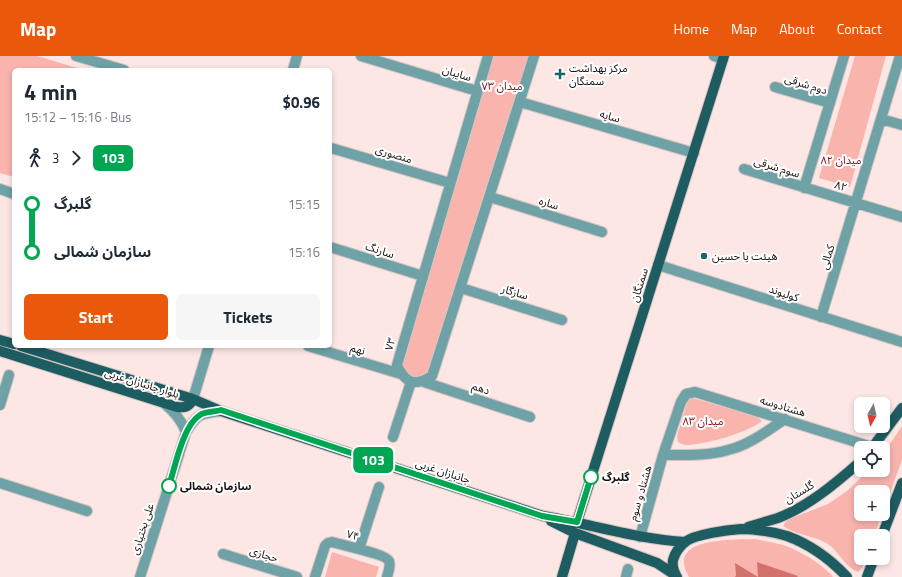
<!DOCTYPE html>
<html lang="en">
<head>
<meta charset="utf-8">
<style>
	body { margin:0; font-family:"Titillium Web","Noto Sans Arabic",sans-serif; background:#f6f6f7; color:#1f2937; height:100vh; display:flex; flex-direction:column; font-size:15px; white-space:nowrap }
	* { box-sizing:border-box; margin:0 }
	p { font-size:13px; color:#747a83 }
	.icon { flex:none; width:22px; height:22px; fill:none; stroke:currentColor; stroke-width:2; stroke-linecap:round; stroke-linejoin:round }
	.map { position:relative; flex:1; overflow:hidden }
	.sheet { position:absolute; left:12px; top:12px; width:320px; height:280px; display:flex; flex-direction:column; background:#fff; border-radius:6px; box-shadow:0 2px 6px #0003 }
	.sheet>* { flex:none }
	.badge { padding:0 8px; border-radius:6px; font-size:14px; line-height:26px }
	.needle { width:26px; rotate:188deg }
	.buttons { position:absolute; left:854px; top:341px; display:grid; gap:8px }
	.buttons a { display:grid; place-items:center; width:36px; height:36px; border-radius:6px; background:#fff; box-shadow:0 2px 6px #0003; font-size:20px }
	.map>.badge { position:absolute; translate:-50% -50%; box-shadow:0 0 0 2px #fff }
	.legs { display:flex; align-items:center; gap:6px; height:44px; padding:0 12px; font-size:13px }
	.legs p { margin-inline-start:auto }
	.headline { display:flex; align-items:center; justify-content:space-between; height:68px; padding:0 12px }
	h1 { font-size:22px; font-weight:700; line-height:30px }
	.primary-button { display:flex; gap:8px; margin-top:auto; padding:8px 12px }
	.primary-button a { flex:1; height:46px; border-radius:6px; background:#ea580c; color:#fff; font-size:16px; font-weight:700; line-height:46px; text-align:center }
	.primary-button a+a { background:#f6f6f7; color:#1f2937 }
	ul { padding:0 12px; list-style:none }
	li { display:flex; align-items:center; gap:14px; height:48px; font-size:15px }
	li i { display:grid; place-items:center; width:6px; height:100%; margin:0 5px; background:currentColor }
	li i::after { content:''; width:10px; height:10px; margin:-5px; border:3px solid; border-radius:50%; background:#fff }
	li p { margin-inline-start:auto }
	li:first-child i { background:linear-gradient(#0000 50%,currentColor 0) }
	li:last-child i { background:linear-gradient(currentColor 50%,#0000 0) }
	header { display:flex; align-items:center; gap:24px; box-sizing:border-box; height:56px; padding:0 20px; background:#ea580c; color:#fff }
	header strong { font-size:19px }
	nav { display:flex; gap:22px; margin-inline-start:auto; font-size:14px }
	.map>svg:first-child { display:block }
	.green { fill:#f9b4ae }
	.water { fill:#d3726c }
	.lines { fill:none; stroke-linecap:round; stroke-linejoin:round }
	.minor-casing { stroke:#d8c5c3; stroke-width:12 }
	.major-casing { stroke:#d8c5c3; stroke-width:12 }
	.path { stroke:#928381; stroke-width:2; stroke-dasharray:2 3; stroke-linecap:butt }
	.minor { stroke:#6ea2a6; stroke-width:10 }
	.major { stroke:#1d5c61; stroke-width:10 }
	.line-1-casing { stroke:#fff; stroke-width:9 }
	.line-1 { stroke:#00a651; stroke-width:6 }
	.poi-dot { fill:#18666b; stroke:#fff; stroke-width:1.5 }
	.stop-1-dot { fill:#fff; stroke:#00a651; stroke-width:2 }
	.labels { text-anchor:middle; stroke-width:4; stroke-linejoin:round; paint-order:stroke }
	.poi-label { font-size:11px; fill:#18100f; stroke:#fff; text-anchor:start }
	.street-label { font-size:11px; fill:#18100f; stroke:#fff }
	.park-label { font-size:11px; fill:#860c18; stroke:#fff }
	.stop-label { font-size:11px; font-weight:bold; fill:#18100f; stroke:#fff; text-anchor:start }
</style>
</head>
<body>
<header>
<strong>Map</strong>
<nav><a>Home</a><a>Map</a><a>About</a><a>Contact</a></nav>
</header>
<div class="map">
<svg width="902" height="521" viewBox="0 0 902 521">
	<rect width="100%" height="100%" fill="#fce7e5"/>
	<!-- green -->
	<path class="green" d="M0,0H37L84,14H14V121L0,117Z
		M488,0H534L432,320L411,326L397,309Z
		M855,0H886L850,131L819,122Z
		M691,342L700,344L757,361L762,365C747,377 707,388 687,389C684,389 681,388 678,386L677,380L687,347Z
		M902,370V404L883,456V436H861V458H882L874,480H861V502H866L862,512L858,516C844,511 839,494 826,487C812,479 796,479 783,470L787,464L828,448L847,435L869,414H883V398Z
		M755,483C764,485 774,486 783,489C798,494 823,508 833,521H689C665,481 732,484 755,483Z
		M332,496L379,511L376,521H325Z"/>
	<!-- water -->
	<path class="water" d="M757,506L798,520L797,521H735L736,519L735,507L758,521Z"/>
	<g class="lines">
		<!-- minor casing -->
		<g class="minor-casing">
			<path id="minor" d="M76,0L124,14
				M361,0L477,35
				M488,0L397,309C405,327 415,331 432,320L534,0
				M714,0L723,3
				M293,14L297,0
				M775,31L830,47
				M520,46L694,97
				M881,63L902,69
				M331,92L450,127
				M744,113L902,161
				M804,132L844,0
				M0,133L14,138
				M490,141L602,176
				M330,191L423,220
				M658,209L902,286
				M461,232L562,264
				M821,261L900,0
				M308,290L401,318
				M424,326L530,361
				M193,343L209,290
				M164,347C174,356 181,363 186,376
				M0,349L9,319
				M393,381L411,326
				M663,399C685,399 708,400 728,394C749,389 767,375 785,363
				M0,427L87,455
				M640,481L663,399L681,346L686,338L695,336L872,391
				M359,493L379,431
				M223,498L297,521
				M140,521L186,376C198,357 200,358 221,355
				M315,521L325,490L328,487L332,486C341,489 386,498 389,505C391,510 388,517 387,521
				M626,521L628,513"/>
		</g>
		<!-- major casing -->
		<g class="major-casing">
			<path id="major" d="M0,284L14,288
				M21,290L193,343L221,355L543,460C590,468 637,483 685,486
				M0,295L177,351C185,352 189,351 193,343
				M872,392L902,352
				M551,465L575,477L657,507L675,519
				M577,466L724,0
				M748,471C758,468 768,465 778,462C809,450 836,427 861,405
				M882,480L902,427
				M562,521L575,477
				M677,521C674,516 672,509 673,504C675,497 680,490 685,486C695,478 728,474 741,473C756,473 773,476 787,480C809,488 831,504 847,521
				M867,521L874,502"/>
		</g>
		<!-- path -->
		<path class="path" d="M388,400L391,390"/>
		<!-- minor -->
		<use href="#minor" class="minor"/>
		<!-- major -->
		<use href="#major" class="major"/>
	</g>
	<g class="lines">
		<!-- line-1 casing -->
		<g class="line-1-casing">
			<path id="line-1" d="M169,430C175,411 183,369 200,359C205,355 215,356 221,354L542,460L577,466L591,421"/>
		</g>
		<!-- line-1 -->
		<use href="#line-1" class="line-1"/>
	</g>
	<!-- markers -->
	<g class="poi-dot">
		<path d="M558 12h4v4h4v4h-4v4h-4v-4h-4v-4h4z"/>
		<circle cx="704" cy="200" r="4"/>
	</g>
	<g class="stop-1-dot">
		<circle cx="591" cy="421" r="7"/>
		<circle cx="169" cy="430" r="7"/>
	</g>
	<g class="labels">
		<!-- poi labels -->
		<g class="poi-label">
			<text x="569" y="16">مرکز بهداشت<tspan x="569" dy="13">سمنگان</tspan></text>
			<text x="712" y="204">هیئت یا حسین</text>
		</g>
		<!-- street labels -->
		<g class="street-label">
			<text transform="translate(457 17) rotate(17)" y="4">سایبان</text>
			<text transform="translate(806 28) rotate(17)" y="4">دوم شرقی</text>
			<text transform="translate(610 60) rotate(16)" y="4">سایه</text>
			<text transform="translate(394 98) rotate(17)" y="4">منصوری</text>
			<text transform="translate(777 111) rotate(17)" y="4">سوم شرقی</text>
			<text transform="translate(841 130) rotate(17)" y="4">۸۲</text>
			<text transform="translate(549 147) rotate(17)" y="4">ساره</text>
			<text transform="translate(380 194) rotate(18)" y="4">سارنگ</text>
			<text transform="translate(827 201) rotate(-73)" y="4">کمالی</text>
			<text transform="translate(639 229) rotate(-72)" y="4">سمنگان</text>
			<text transform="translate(515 236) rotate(17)" y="4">سازگار</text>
			<text transform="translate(784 237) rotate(18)" y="4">کولیوند</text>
			<text transform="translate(390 288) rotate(-74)" y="4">۷۳</text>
			<text transform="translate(358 293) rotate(17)" y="4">نهم</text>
			<text transform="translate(142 327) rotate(17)" y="4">بلوار جانبازان غربی</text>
			<text transform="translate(481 332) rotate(18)" y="4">دهم</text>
			<text transform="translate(783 350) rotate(17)" y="4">هشتادوسه</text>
			<text transform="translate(443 415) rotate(18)" y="4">جانبازان غربی</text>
			<text transform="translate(799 436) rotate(-31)" y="4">گلستان</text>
			<text transform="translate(640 437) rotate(-74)" y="4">هشتاد و سوم</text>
			<text transform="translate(142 473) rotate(-72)" y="4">علی بختیاری</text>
			<text transform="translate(353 479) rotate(14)" y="4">۷۴</text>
			<text transform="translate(264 498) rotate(17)" y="4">حجازی</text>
		</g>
		<!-- park labels -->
		<g class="park-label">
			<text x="502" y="34">میدان ۷۳</text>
			<text x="841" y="108">میدان ۸۲</text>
			<text x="703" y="369">میدان ۸۳</text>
		</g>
		<!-- stop labels -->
		<g class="stop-label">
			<text x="602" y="425">گلبرگ</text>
			<text x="180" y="434">سازمان شمالی</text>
		</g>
	</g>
</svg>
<div class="buttons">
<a><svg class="needle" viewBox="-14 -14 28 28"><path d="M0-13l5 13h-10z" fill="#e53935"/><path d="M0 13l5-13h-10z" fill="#747a83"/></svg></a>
<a><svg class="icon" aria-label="locate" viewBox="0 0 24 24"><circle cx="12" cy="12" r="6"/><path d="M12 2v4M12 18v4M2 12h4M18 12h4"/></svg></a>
<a>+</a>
<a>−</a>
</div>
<b class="badge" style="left:373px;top:404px;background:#00a651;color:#fff">103</b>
<section class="sheet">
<div class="headline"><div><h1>4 min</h1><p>15:12 – 15:16 · Bus</p></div><b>$0.96</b></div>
<div class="legs"><svg class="icon" aria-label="walk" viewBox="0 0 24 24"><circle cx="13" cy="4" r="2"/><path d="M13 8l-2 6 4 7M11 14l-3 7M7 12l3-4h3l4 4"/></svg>3<svg class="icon" aria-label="forward" viewBox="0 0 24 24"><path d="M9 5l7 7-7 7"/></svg><b class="badge" style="background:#00a651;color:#fff">103</b></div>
<ul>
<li><i style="color:#00a651"></i><b>گلبرگ</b><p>15:15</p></li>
<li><i style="color:#00a651"></i><b>سازمان شمالی</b><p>15:16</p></li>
</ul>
<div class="primary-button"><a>Start</a><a>Tickets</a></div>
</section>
</div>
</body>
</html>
